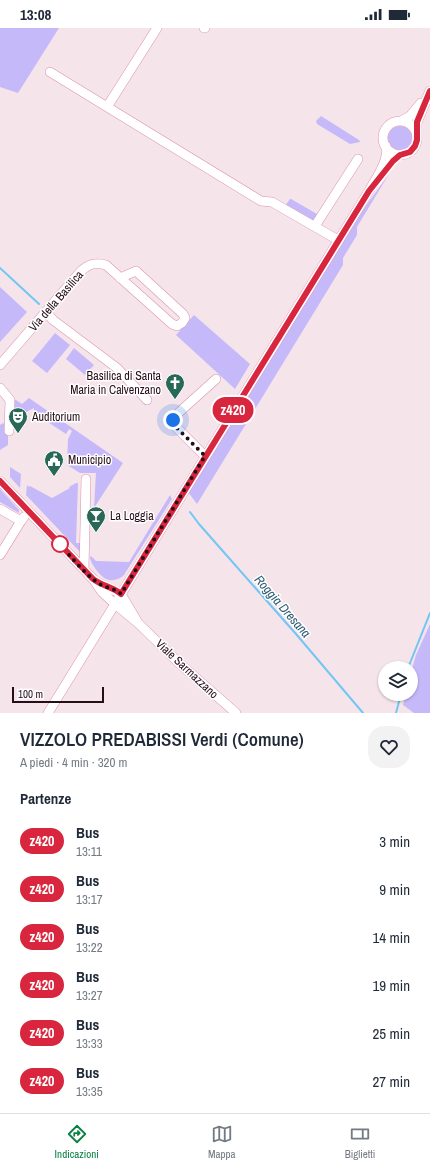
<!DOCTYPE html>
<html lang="it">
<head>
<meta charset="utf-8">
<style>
	body { margin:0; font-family:"Archivo Narrow",sans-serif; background:#f2f2f3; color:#1f2937; height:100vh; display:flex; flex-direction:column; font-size:15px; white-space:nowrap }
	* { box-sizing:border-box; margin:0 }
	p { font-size:13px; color:#747a83 }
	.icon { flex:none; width:22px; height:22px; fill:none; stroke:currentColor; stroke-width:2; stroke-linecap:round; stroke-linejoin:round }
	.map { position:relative; height:685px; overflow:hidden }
	.side { display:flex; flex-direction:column; background:#fff; flex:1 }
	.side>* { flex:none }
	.badge { padding:0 8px; border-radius:13px; font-size:14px; line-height:26px }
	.controls { position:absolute; left:378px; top:633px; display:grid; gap:8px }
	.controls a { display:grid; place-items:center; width:40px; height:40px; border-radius:50%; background:#fff; box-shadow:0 1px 3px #0004; font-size:20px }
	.scale { position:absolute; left:12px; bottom:10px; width:92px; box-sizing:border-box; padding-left:4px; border:2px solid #270c19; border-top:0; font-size:11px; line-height:14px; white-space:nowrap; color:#270c19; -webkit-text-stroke:3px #fff; paint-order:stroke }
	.you { position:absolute; width:20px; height:20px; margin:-10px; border:3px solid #fff; border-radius:50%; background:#1a73e8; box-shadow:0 0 0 6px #1a73e833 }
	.map>.badge { position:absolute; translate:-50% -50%; box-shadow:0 0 0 2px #fff }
	h2 { padding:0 20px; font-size:15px; line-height:36px }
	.round { display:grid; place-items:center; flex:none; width:42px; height:42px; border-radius:16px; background:#f2f2f3 }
	.summary { display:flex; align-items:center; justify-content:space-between; height:68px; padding:0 20px }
	h1 { font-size:19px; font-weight:600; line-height:30px }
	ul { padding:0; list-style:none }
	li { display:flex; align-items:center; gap:12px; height:48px; padding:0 20px }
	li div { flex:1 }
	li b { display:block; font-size:15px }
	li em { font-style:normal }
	li .badge { min-width:44px; font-weight:700; text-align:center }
	.status { display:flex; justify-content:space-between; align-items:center; height:28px; padding:0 20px; background:#fff; direction:ltr }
	.status svg { height:11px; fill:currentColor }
	.tab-bar { display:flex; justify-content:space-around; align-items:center; height:56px; border-top:1px solid #e0e1e3; background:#fff; font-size:11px; color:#747a83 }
	.tab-bar a { display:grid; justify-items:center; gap:2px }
	.tab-bar .active { color:#0b8043 }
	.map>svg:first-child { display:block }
	.green { fill:#c6b9fa }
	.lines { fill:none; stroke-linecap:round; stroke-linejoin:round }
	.stream { stroke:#71c6f3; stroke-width:2 }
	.minor-casing { stroke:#de92b1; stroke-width:10 }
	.minor { stroke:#fff; stroke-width:9 }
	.line-casing { stroke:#fff; stroke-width:9 }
	.line { stroke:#d7263d; stroke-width:6 }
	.walk { stroke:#270c19; stroke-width:4; stroke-dasharray:0 7.2 }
	.stop-dot { fill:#fff; stroke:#d7263d; stroke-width:2 }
	.labels { text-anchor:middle; stroke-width:3; stroke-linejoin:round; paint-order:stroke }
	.street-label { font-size:12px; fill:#270c19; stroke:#fff }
	.poi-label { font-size:12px; fill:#270c19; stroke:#fff; text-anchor:start }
	.water-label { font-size:13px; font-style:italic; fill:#2f5d75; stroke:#fff }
</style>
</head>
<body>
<div class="status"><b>13:08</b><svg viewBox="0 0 49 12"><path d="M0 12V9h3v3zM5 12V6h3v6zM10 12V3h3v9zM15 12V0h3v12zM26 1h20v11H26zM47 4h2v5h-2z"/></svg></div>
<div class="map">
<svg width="430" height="685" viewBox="0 0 430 685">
	<rect width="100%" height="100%" fill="#f5e4ea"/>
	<!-- green -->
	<path class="green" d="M0,0H59L18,65L0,59Z
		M321,88L359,112L360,114L350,116L317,96L316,93Z
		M388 110a12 12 0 1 1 24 0a12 12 0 1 1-24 0Z
		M389,146L357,199V207L343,230V237L197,476L188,464L352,197Z
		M290,171H291L317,186L313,193L285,178Z
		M0,259L27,284L0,314Z
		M194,287L250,336L235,361L176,307Z
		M55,305L70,317L47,345L32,333Z
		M74,320L94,337L85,347L66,331Z
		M13,370L22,376L29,370L123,435L94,480L96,445H80L67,437L68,411L72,403L69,401L66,406L34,385V380L13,391Z
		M3,395L6,398V407L8,408V417L0,422V397Z
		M10,439L21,446L20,460L10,449Z
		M76,455H78L76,515H82L81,524H80L26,467L27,457L29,459L30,458L52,470L70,460L69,459Z
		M0,461L19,482V485L0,474Z
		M170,467L172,471L124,547C120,551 112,554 106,551C100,548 90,535 90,529L91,528L96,533L129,534Z
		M430,596V685H414L403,677L406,666H411V644L416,627Z"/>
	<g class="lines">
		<!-- stream -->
		<path class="stream" d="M0,240L39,276
			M190,484L199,496L296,606L363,685
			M408,640L430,585
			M396,685L401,666"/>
		<!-- minor casing -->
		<g class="minor-casing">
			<path id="minor" d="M204,0H205
				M50,44L261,173L272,174L338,212
				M107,79L157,0
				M401,93L410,88L421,75
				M383 110a17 17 0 1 1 34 0a17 17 0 1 1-34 0Z
				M416,105L417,94L430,63
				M315,198L358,131
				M46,284L53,292L117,340L147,372
				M0,337L81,243C89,236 95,234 106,237L172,296L177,298L182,295L185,290L183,286L136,243L120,250
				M0,360L10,372L9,403
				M205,428L174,397L173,392L175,388L216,351
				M0,453L93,551L102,564L115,576L139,596L179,635L236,685
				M0,481L21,493L24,489
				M0,527L21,493
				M84,541L86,451
				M95,553L121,566L137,593
				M48,685L369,163C375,152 390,131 386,118"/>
		</g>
		<!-- minor -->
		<use href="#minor" class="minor"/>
	</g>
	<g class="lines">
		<!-- line casing -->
		<g class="line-casing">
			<path id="line" d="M0,453L93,551C102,558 113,559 121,566L369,163L393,133L400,127L410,124L415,118L417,112V94L430,63"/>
		</g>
		<!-- line -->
		<use href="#line" class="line"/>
		<!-- walk -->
		<path class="walk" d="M60,516C69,527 86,547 98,555C105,560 114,560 121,566L205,428L174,397L173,392"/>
	</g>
	<!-- icons -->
	<defs>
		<g id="church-pin" transform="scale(1)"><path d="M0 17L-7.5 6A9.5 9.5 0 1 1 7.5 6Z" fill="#276857" stroke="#fff"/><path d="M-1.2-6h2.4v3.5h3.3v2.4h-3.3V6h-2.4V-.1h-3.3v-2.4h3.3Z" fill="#fff"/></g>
		<g id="theatre-pin" transform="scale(1)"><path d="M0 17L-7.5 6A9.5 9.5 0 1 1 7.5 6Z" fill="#276857" stroke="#fff"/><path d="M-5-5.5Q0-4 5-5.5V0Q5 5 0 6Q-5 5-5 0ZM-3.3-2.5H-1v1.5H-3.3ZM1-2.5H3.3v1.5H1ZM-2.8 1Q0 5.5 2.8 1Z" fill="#fff"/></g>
		<g id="civic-pin" transform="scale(1)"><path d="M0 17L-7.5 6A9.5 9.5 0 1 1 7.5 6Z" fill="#276857" stroke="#fff"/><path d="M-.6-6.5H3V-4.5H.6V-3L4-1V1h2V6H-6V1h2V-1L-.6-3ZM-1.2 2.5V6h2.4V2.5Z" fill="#fff"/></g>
		<g id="bar-pin" transform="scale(1)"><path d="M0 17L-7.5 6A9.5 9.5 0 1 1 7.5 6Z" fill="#276857" stroke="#fff"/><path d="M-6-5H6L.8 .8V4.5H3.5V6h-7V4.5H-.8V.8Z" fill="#fff"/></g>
	</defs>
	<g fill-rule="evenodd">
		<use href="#church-pin" x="175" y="355"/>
		<use href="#theatre-pin" x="18" y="389"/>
		<use href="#civic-pin" x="54" y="432"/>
		<use href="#bar-pin" x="96" y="488"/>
	</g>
	<!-- markers -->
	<circle class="stop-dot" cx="60" cy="516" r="8"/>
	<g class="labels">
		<!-- street labels -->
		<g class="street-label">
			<text transform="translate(56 273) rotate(-49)" y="4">Via della Basilica</text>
			<text transform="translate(187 641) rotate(43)" y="4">Viale Sarmazzano</text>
		</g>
		<!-- poi labels -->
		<g class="poi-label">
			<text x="161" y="352" text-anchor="end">Basilica di Santa<tspan x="161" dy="14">Maria in Calvenzano</tspan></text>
			<text x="32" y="393">Auditorium</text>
			<text x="68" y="436">Municipio</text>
			<text x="110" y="492">La Loggia</text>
		</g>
		<!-- water labels -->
		<g class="water-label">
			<text transform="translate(283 578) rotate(49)" y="5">Roggia Dresana</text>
		</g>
	</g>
</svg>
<div class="controls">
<a><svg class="icon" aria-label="layers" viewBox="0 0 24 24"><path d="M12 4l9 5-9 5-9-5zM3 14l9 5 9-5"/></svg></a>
</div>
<div class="scale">100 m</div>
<div class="you" style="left:173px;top:392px"></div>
<b class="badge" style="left:233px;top:382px;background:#d7263d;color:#fff">z420</b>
</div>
<section class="side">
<div class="summary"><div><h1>VIZZOLO PREDABISSI Verdi (Comune)</h1><p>A piedi · 4 min · 320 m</p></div><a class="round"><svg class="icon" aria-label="heart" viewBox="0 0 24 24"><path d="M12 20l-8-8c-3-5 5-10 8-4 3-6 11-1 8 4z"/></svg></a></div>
<h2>Partenze</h2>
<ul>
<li><span class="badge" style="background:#d7263d;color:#fff">z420</span><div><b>Bus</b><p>13:11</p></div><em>3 min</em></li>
<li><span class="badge" style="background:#d7263d;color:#fff">z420</span><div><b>Bus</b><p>13:17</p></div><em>9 min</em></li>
<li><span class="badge" style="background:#d7263d;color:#fff">z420</span><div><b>Bus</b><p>13:22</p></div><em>14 min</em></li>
<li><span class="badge" style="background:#d7263d;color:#fff">z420</span><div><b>Bus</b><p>13:27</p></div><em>19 min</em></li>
<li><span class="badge" style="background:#d7263d;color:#fff">z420</span><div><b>Bus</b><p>13:33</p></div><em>25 min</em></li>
<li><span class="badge" style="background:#d7263d;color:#fff">z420</span><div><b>Bus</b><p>13:35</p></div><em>27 min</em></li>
</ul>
</section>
<nav class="tab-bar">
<a class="active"><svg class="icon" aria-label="directions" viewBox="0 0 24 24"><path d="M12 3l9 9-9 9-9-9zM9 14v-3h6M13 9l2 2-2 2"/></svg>Indicazioni</a>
<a><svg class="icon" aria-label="map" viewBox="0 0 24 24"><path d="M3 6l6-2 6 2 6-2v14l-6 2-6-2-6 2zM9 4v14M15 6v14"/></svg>Mappa</a>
<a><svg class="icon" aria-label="tickets" viewBox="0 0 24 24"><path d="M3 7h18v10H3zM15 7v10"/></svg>Biglietti</a>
</nav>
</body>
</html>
